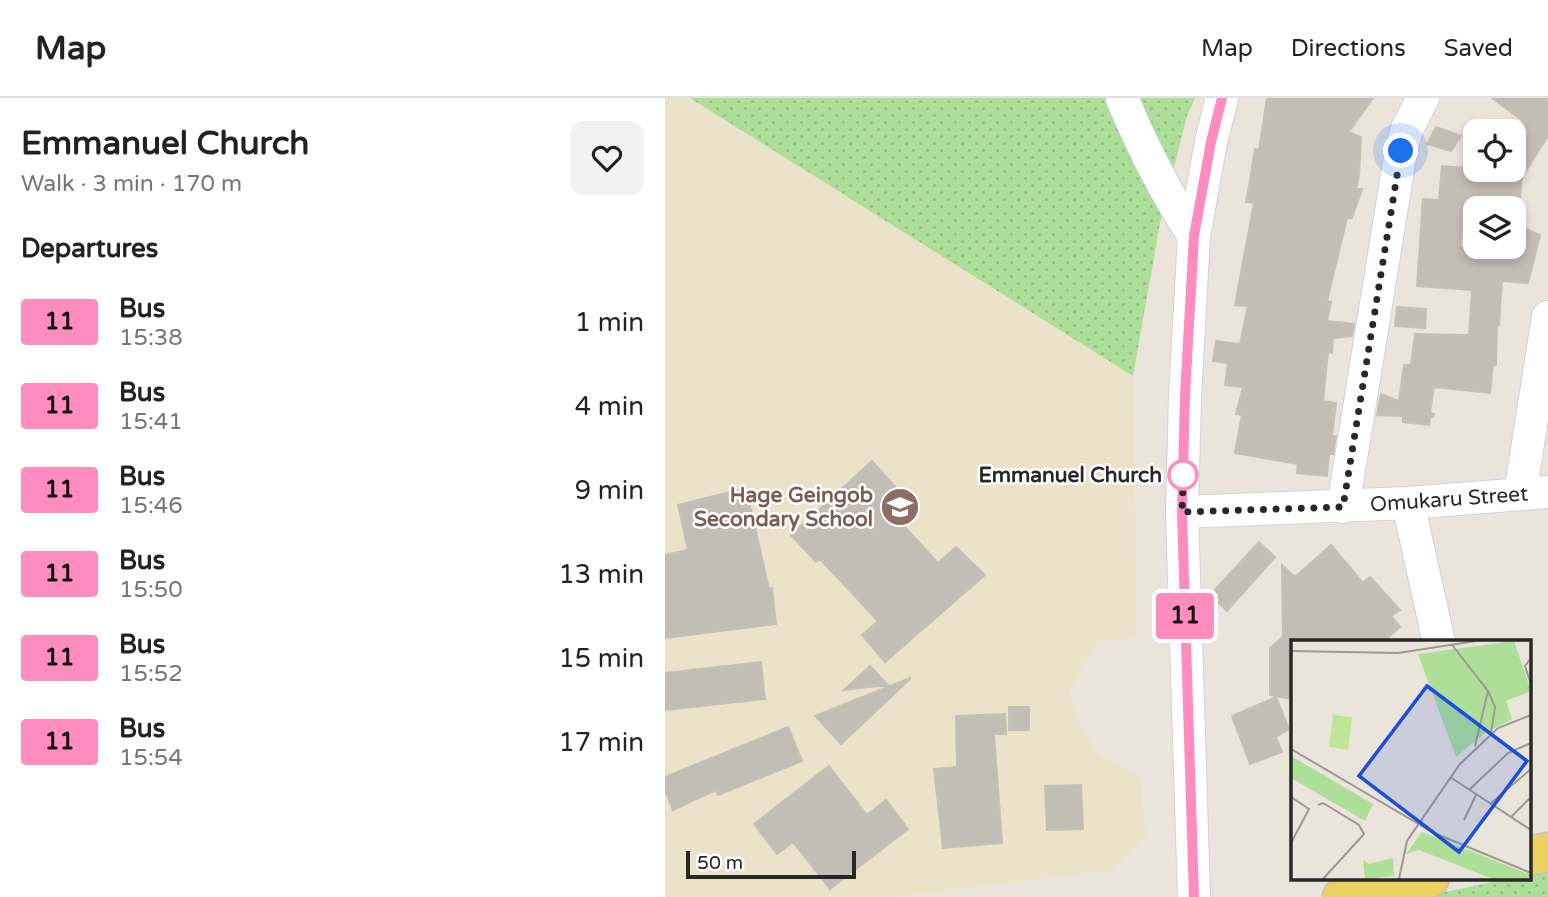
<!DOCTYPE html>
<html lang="en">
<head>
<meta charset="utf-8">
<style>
	body { margin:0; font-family:"Varela Round",sans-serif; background:#f2f2f2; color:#222; height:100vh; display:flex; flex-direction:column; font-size:26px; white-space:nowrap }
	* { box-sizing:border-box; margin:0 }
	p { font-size:23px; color:#767676 }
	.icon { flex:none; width:38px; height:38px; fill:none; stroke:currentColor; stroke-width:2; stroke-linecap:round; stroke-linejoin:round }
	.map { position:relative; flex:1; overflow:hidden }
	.details { display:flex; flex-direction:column; background:#fff; width:665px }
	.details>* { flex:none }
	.badge { padding:0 14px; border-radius:5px; font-size:24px; line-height:46px }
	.fabs { position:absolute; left:798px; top:21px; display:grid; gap:14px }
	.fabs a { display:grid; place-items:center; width:63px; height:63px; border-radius:14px; background:#fff; box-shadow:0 4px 10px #0003; font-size:35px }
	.scale { position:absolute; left:21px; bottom:18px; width:170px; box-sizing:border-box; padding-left:7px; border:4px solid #282828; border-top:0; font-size:19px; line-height:24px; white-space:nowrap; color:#282828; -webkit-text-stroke:5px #fff; paint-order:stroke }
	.you { position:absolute; width:35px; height:35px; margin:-18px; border:5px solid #fff; border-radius:50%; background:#1a73e8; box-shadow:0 0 0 10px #1a73e833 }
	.map>.badge { position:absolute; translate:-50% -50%; box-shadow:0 0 0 4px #fff }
	h2 { padding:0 21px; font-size:26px; line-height:63px }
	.round { display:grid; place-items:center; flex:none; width:74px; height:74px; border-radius:14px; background:#f2f2f2 }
	.overview { display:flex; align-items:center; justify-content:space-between; height:119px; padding:0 21px }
	h1 { font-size:33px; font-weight:700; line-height:52px }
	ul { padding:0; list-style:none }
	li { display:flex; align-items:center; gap:21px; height:84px; padding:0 21px }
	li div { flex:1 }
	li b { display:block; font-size:26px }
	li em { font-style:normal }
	li .badge { min-width:77px; font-weight:700; text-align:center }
	header { display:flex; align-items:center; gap:42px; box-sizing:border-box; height:98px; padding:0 35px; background:#fff; border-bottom:2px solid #e0e0e0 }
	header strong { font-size:33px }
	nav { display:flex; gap:38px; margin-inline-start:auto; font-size:24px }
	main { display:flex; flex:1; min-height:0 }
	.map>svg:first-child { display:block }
	.education { fill:#ebe2ca }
	.grass { fill:url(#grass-dots) }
	.building { fill:#c2beb6; stroke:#c5c0b5; stroke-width:2 }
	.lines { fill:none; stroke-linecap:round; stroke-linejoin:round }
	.minor-casing { stroke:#d0d2e1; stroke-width:34 }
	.major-casing { stroke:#c3c3c3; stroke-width:41 }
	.minor { stroke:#fff; stroke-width:32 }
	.major { stroke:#ead160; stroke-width:38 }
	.line-casing { stroke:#fff; stroke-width:16 }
	.line { stroke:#ff8cbe; stroke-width:10 }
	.walk { stroke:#282828; stroke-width:7; stroke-dasharray:0 12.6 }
	.stop-dot { fill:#fff; stroke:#ff8cbe; stroke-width:3.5 }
	.labels { text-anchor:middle; stroke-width:5; stroke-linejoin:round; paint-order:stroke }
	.stop-label { font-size:21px; font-weight:bold; fill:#282828; stroke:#fff; text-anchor:end }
	.education-label { font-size:21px; font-weight:bold; fill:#785e54; stroke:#fff; text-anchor:end }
	.street-label { font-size:21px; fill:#282828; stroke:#fff }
	.inset-road { fill:none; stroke:#9c9993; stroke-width:2 }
	.view { fill:#1d4ed8; fill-opacity:0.15; stroke:#1d4ed8; stroke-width:3.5 }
	.inset-edge { fill:none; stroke:#282828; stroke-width:3.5 }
</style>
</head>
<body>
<header>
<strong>Map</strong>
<nav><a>Map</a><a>Directions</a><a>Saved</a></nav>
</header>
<main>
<section class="details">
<div class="overview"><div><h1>Emmanuel Church</h1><p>Walk · 3 min · 170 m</p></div><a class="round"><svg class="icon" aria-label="heart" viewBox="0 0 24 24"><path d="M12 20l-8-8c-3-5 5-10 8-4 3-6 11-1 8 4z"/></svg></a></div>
<h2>Departures</h2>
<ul>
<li><span class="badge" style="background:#ff8cbe;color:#111">11</span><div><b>Bus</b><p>15:38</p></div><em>1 min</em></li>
<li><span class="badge" style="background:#ff8cbe;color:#111">11</span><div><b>Bus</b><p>15:41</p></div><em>4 min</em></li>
<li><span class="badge" style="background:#ff8cbe;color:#111">11</span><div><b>Bus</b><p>15:46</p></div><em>9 min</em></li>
<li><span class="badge" style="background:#ff8cbe;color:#111">11</span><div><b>Bus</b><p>15:50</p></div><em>13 min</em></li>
<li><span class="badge" style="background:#ff8cbe;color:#111">11</span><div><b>Bus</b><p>15:52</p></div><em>15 min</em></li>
<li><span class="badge" style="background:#ff8cbe;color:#111">11</span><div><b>Bus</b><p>15:54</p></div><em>17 min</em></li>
</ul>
</section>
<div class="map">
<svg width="883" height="799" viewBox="0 0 883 799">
	<defs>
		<pattern id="grass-dots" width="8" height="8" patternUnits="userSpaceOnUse" patternTransform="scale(1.75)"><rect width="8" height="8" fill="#addf99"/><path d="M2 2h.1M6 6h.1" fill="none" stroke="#95bf84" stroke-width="1.8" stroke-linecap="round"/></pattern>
	</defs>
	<rect width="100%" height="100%" fill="#eae4db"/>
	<!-- education -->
	<path class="education" d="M0,0H25L468,278L472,540L432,544L404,594L414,624L433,656L475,679L481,739L445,773L229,799H0Z"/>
	<!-- grass -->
	<path class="grass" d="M25,0H530L522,18L495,125L468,278Z
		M883,772V799H757L846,780H864V776Z"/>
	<!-- building -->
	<path class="building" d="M602,0H708L684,34L696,39L694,77L691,91H697L687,120H682L662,203L666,204L662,223L689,226L687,238L668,240L667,255L663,254L658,303L671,305L667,338H671L668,356H664L662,378L632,375L633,366L570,355L577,317L571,316L578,289L560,287L563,265L548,263L551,243L575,246L583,208L570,207L589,105L581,104L585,82L590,51L594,52Z
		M827,0H883V38L857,79L854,110H800L795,149H849V126L875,137L863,185L837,183L834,227H832L831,267H828L825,295L769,289L765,314L769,316L768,319H765L764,327L738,324V318L712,317L716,296L734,303L739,267H746L750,236L804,237L807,192L752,188L758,101L774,102L777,68L849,74V38L858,23Z
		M771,29L796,38L786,53L762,46Z
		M732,209L761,211L760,230L730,228Z
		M207,363L232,391L217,404L273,465L291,449L320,477L220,564L197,537L213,523L155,461L151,464L126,437Z
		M81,390L104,491L107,490L111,526L0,540V457L23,452L13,407Z
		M594,444L610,459L562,513L545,497Z
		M666,447L698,485L705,479L735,512L726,518L735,529L719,543H627V601L605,597V550L618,539L617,467L630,479Z
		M96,564L100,601L0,612V575Z
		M205,568L223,587L179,592Z
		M245,581L176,646L150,618L245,580Z
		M611,599L624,631L611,639L617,654L585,666L567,618Z
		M344,609H364V632H344Z
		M340,616L341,636H329L337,745L278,750L269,671L292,669L291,618Z
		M123,629L137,663L53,697L51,692L8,712L0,692V679Z
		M164,668L202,717L221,702L243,731L165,791L128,744L112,756L89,726Z
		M416,687L418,731L382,732L380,688Z"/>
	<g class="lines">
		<!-- minor casing -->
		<g class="minor-casing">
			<path id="minor" d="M457,0C477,48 500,94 529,138
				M855,396L883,219
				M743,405L774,544
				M678,409L736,53L742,31L758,0
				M517,414L743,405L883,394
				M529,799L517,414L520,298L529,138L546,44L557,0"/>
		</g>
		<!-- major casing -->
		<g class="major-casing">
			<path id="major" d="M864,758L883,754
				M677,799L765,780"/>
		</g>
		<!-- minor -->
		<use href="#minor" class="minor"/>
		<!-- major -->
		<use href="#major" class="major"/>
	</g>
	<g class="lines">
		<!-- line casing -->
		<g class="line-casing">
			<path id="line" d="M529,799L517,414L520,298L529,138L546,44L557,0"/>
		</g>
		<!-- line -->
		<use href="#line" class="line"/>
		<!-- walk -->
		<path class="walk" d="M518,377L519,367L517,414L678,409L736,53"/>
	</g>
	<!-- icons -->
	<defs>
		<g id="school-disc" transform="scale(2.0125)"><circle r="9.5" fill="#8d6e63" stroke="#fff"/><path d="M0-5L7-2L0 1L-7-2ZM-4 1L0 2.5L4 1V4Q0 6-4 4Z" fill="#fff"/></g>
	</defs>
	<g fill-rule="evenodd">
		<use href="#school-disc" x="235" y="409"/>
	</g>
	<!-- markers -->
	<circle class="stop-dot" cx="518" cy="377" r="14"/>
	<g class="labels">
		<!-- stop labels -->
		<g class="stop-label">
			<text x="497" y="384">Emmanuel Church</text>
		</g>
		<!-- education labels -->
		<g class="education-label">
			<text x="208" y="404">Hage Geingob<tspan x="208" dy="24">Secondary School</tspan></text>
		</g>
		<!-- street labels -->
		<g class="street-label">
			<text transform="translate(784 401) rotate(-4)" y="7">Omukaru Street</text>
		</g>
	</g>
	<!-- overview -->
	<g transform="translate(626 542)">
		<rect width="240" height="240" fill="#eae4db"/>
		<path d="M223,1L240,51L215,61L221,79L194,93L165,117L127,14ZM0,116L82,164L74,181L0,138ZM131,192L240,235V239H202L128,210L115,214ZM102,218L103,236L74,239L72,220L78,224Z" fill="#addf99"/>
		<path d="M42,75L61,77L57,110L38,107Z" fill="#bfe695"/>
		<path class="inset-road" d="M161,5L197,51L184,106M0,11L107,13L185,1M240,18L234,26L240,44M197,51L204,67L200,93M0,109L143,193L240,233M159,137L240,190M178,150L217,113L240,103M0,157L18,169L0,203M199,164L240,129M27,165L32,163L68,185L73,194L32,239M220,177L240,157M173,180L185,155M108,239L116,201L169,124L207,88L240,75"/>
		<path class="view" d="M136,46L236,121L168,212L68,136Z"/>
		<rect width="240" height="240" class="inset-edge"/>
	</g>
</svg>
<div class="fabs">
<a><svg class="icon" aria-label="locate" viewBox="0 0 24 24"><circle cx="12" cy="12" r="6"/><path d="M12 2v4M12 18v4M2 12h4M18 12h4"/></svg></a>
<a><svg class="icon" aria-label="layers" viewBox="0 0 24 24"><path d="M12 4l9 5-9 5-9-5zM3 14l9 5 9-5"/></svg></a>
</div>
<div class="scale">50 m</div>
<div class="you" style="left:736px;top:53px"></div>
<b class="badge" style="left:520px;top:518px;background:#ff8cbe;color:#111">11</b>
</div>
</main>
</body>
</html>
